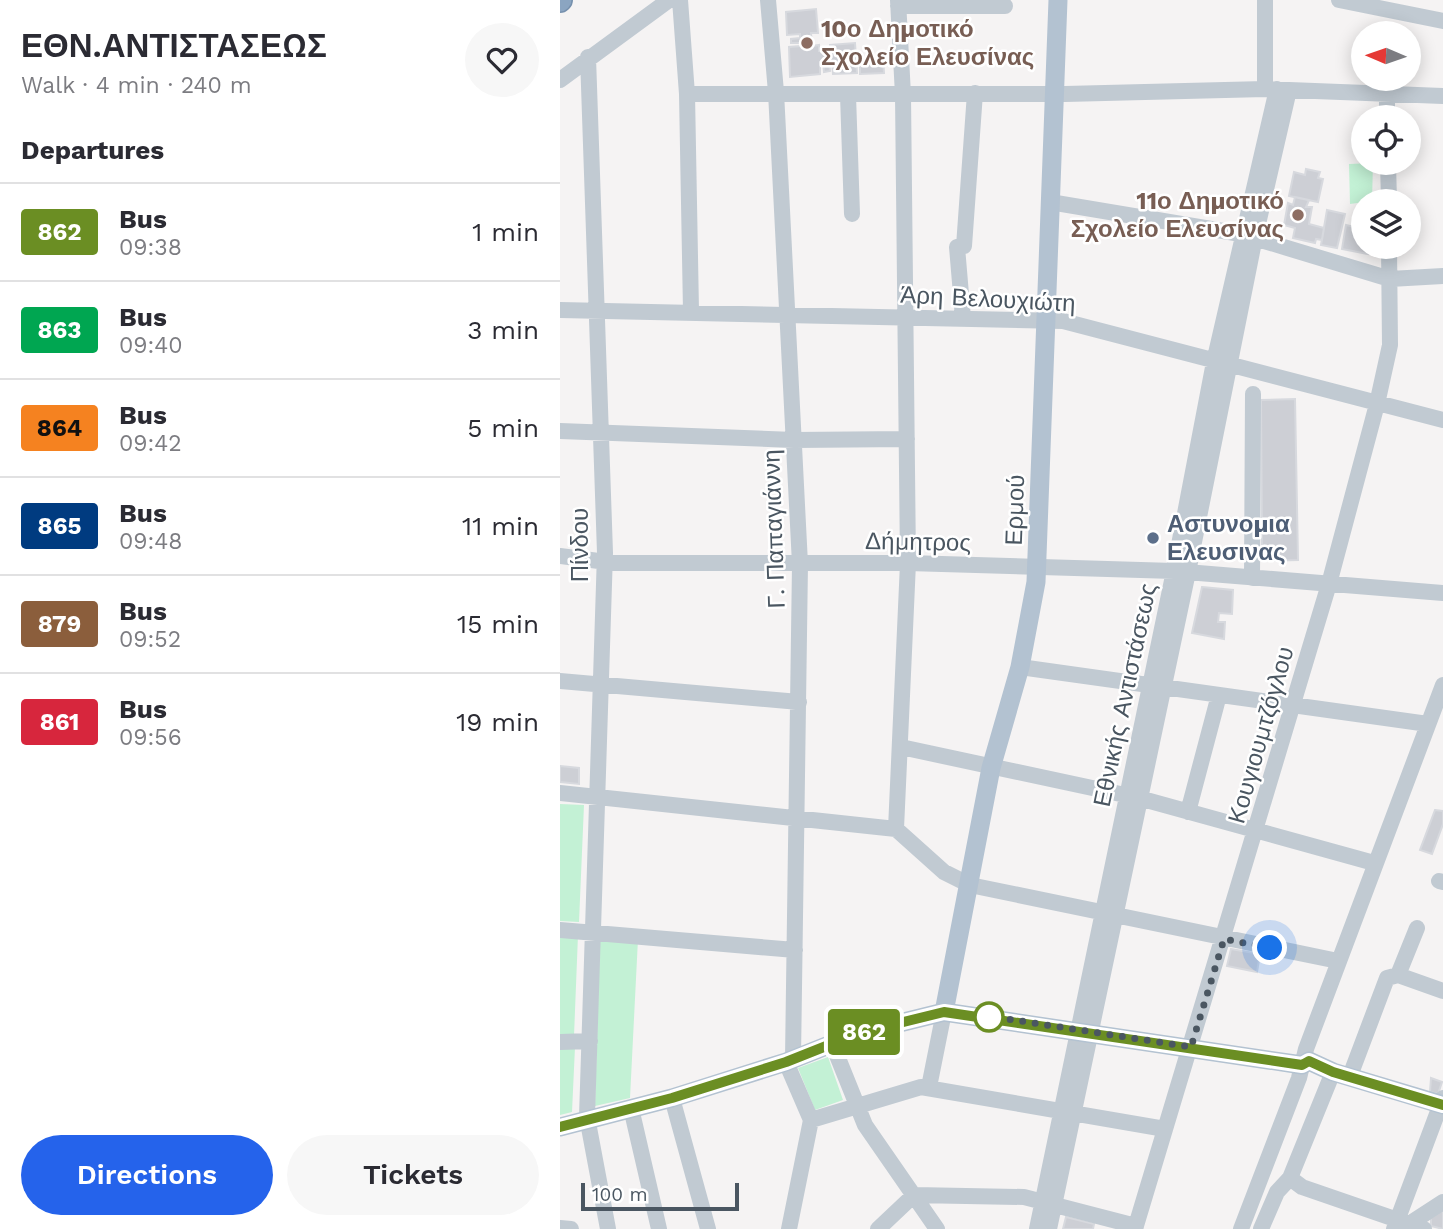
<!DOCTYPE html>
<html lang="en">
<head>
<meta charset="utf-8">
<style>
	body { margin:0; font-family:"Work Sans",sans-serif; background:#f7f7f7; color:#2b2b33; height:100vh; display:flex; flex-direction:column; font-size:26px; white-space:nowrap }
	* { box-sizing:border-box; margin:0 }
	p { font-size:23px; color:#7c7c81 }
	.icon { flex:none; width:38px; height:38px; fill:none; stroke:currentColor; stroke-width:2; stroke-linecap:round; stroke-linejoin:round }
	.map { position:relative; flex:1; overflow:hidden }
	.side { display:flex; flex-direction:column; background:#fff; width:560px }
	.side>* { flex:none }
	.badge { padding:0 14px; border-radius:5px; font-size:24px; line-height:46px }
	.needle { width:46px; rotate:272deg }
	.fabs { position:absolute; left:791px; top:21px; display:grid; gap:14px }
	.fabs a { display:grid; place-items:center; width:70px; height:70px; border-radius:50%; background:#fff; box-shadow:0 4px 18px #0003; font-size:35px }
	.scale { position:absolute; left:21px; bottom:18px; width:158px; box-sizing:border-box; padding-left:7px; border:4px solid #4a5661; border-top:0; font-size:19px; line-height:24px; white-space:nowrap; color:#4a5661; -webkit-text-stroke:5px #fff; paint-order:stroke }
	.you { position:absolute; width:35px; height:35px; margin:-18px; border:5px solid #fff; border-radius:50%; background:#1a73e8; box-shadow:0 0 0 10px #1a73e833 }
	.map>.badge { position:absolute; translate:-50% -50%; box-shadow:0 0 0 4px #fff }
	h2 { padding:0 21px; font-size:26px; line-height:63px }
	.round { display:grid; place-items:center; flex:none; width:74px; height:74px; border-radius:37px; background:#f7f7f7 }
	.summary { display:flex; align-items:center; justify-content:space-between; height:119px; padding:0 21px }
	h1 { font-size:33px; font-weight:600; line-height:52px }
	.action { display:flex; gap:14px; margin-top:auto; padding:14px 21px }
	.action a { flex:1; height:80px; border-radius:42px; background:#2563eb; color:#fff; font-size:28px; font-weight:600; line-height:80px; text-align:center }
	.action a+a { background:#f7f7f7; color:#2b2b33 }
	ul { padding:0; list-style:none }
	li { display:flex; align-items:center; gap:21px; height:98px; padding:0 21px; border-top:2px solid #e1e1e2 }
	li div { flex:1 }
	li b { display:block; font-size:26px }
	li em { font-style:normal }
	li .badge { min-width:77px; font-weight:700; text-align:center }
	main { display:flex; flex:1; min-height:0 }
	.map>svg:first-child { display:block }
	.green { fill:#c3f1d5 }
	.building { fill:#cdcfd5; stroke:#d7d9de; stroke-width:2 }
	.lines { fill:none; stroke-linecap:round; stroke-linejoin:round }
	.highway-casing { stroke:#7690ad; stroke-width:24 }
	.minor { stroke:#c1cad2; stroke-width:16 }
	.major { stroke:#b3c2d1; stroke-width:19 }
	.highway { stroke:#8ba5c1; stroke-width:21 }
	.line-casing { stroke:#fff; stroke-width:16 }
	.line { stroke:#6b8e23; stroke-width:10 }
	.walk { stroke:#4a5661; stroke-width:7; stroke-dasharray:0 12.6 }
	.education-dot { fill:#8d6e63; stroke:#fff; stroke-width:2.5 }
	.service-dot { fill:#5c6f8a; stroke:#fff; stroke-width:2.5 }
	.stop-dot { fill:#fff; stroke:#6b8e23; stroke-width:3.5 }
	.labels { text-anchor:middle; stroke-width:5; stroke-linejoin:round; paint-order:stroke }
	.education-label { font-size:24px; font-weight:bold; fill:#785e54; stroke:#fff; text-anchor:start }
	.street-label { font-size:24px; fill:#4a5661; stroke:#fff }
	.service-label { font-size:24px; font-weight:bold; fill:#4e5e75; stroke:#fff; text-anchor:start }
</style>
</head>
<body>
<main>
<section class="side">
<div class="summary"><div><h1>ΕΘΝ.ΑΝΤΙΣΤΑΣΕΩΣ</h1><p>Walk · 4 min · 240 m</p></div><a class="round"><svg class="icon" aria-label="heart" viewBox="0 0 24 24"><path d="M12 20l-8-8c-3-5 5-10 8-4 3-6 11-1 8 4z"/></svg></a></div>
<h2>Departures</h2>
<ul>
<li><span class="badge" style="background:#6b8e23;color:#fff">862</span><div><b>Bus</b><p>09:38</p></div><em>1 min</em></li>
<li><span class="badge" style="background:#00a651;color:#fff">863</span><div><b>Bus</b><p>09:40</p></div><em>3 min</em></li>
<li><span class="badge" style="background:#f58220;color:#111">864</span><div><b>Bus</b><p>09:42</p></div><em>5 min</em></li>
<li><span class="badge" style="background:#003b80;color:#fff">865</span><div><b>Bus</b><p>09:48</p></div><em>11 min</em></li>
<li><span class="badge" style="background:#8b5e3c;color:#fff">879</span><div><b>Bus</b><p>09:52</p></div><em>15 min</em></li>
<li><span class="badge" style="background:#d7263d;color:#fff">861</span><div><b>Bus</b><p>09:56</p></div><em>19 min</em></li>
</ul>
<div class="action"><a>Directions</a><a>Tickets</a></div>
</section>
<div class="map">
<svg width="883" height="1229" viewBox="0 0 883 1229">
	<rect width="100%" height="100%" fill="#f5f3f3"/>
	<!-- green -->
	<path class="green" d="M813,163L812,201L790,204L789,164Z
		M0,804L24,805L19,922L0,921Z
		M0,935H18L14,1036H0Z
		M40,936L78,939L70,1098L35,1106Z
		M0,1046L15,1047L12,1112L0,1115Z
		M268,1057L283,1100L255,1110L238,1068Z"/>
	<!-- building -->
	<path class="building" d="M256,9L258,33H251L252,46L259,45V51H270V45L295,43L297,73L273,74L272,61H269L270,71L264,72L263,62H260V74L230,77L229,47L241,46V43H231V39L240,38V34L227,35L226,12Z
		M300,58H323L324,73L300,74Z
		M746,169L760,172L758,178L763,179L758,202L729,196L734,172L745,175Z
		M735,197L749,200L746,207H752L749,224L764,228L762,240L756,239L755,243L733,238L735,228L724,225L728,203L733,205Z
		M767,210L785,214L777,248L761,245Z
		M786,225L799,228L797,239H801L803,229V247H810L808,254L782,249Z
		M735,399L738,560L696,561V547H702L701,400Z
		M642,587L673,590L672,614L659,613L658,622H665L664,639L632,633Z
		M0,766L19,768V784L0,782Z
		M875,810L883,811V824L872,854L860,850Z
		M671,949L700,954L697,972L667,966Z
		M871,1078L882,1082L878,1094L870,1092Z
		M883,1210V1229L871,1226V1218Z
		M506,1217L534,1224L533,1229H503Z"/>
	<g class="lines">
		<!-- highway casing -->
		<g class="highway-casing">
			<path id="highway" d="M0,1L1,0"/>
		</g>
		<!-- minor -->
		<path class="minor" d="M120,0L127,94L131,311
			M208,0L216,92L240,564L233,1058
			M779,0L883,21
			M338,6H445
			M28,57L45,553L27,1117L48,1229
			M0,80L109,0
			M705,89V0
			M127,94H505L705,89L883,96
			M827,94V117
			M288,95L292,214
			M828,163L829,201
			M490,202L681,234L830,279L883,276
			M0,310L503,321L883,420
			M403,318L397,247L404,246L415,93
			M0,431L234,440L347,439
			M0,556L54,563H348L614,571L883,593
			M692,578L693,394
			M460,667L868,724
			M0,681L239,702
			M341,747L579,798L814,863
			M0,793L336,829
			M628,812L659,695
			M336,829L348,563L343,95L338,0
			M336,829L384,872L410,885L778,961
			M879,881L883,882
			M0,930L235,950
			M838,975L883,991
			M0,1042L30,1041
			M272,1043L305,1125L377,1229
			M226,1062L251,1120
			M773,1072L730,1178L742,1187L864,1229
			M790,1076L827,978L838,975L857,928
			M369,1087L384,1012
			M112,1098L148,1229
			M71,1108L99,1229
			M0,1228L11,1229
			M843,1228L883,1202
			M229,1229L251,1120L361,1087L605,1129
			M318,1229L354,1195L464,1197L576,1226
			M477,1229L614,571L654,362L717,89
			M489,1229L628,572L695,237L729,90
			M575,1229L769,584L817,404L830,345L829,247
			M681,1229L739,1078L746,1049L883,685
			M701,1229L717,1192L730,1178
			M834,1229L883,1098"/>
		<!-- major -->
		<path class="major" d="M384,1012L431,768L460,667L476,582L498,0
			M0,1127L112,1098L226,1062L299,1033L384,1012L742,1065L749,1061L773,1072L883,1105"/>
		<!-- highway -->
		<use href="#highway" class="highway"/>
	</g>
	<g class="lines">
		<!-- line casing -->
		<g class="line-casing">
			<path id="line" d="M0,1127L112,1098L226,1062L299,1033L384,1012L742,1065L749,1061L773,1072L883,1105"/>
		</g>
		<!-- line -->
		<use href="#line" class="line"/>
		<!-- walk -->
		<path class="walk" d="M429,1017L421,1015L631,1047L664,939L710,948"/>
	</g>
	<!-- markers -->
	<g class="education-dot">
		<circle cx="247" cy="43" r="7"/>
		<circle cx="738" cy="215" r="7"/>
	</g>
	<circle class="service-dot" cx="593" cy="538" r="7"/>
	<circle class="stop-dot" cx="429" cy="1017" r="14"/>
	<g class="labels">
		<!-- education labels -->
		<g class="education-label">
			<text x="261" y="37">10ο Δημοτικό<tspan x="261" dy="28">Σχολείο Ελευσίνας</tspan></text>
			<text x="724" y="209" text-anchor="end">11ο Δημοτικό<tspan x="724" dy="28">Σχολείο Ελευσίνας</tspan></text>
		</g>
		<!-- street labels -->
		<g class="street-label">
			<text transform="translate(428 299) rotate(3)" y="8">Άρη Βελουχιώτη</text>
			<text transform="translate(455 510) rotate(-88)" y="8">Ερμού</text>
			<text transform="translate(214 529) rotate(-92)" y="8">Γ. Παπαγιάννη</text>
			<text transform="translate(358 542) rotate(1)" y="8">Δήμητρος</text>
			<text transform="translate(20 545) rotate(-90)" y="8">Πίνδου</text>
			<text transform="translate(565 695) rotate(-78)" y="8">Εθνικής Αντιστάσεως</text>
			<text transform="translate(701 735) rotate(-74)" y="8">Κουγιουμτζόγλου</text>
		</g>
		<!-- service labels -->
		<g class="service-label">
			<text x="607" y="532">Αστυνομια<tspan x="607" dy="28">Ελευσινας</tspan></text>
		</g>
	</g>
</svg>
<div class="fabs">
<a><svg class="needle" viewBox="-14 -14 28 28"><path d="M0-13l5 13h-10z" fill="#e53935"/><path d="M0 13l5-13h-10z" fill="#7c7c81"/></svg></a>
<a><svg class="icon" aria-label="locate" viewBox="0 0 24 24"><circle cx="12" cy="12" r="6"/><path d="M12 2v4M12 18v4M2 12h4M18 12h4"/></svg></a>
<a><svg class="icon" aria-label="layers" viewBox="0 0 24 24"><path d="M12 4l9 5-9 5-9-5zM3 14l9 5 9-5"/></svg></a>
</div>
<div class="scale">100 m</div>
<div class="you" style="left:710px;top:948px"></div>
<b class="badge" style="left:304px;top:1032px;background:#6b8e23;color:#fff">862</b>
</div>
</main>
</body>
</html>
